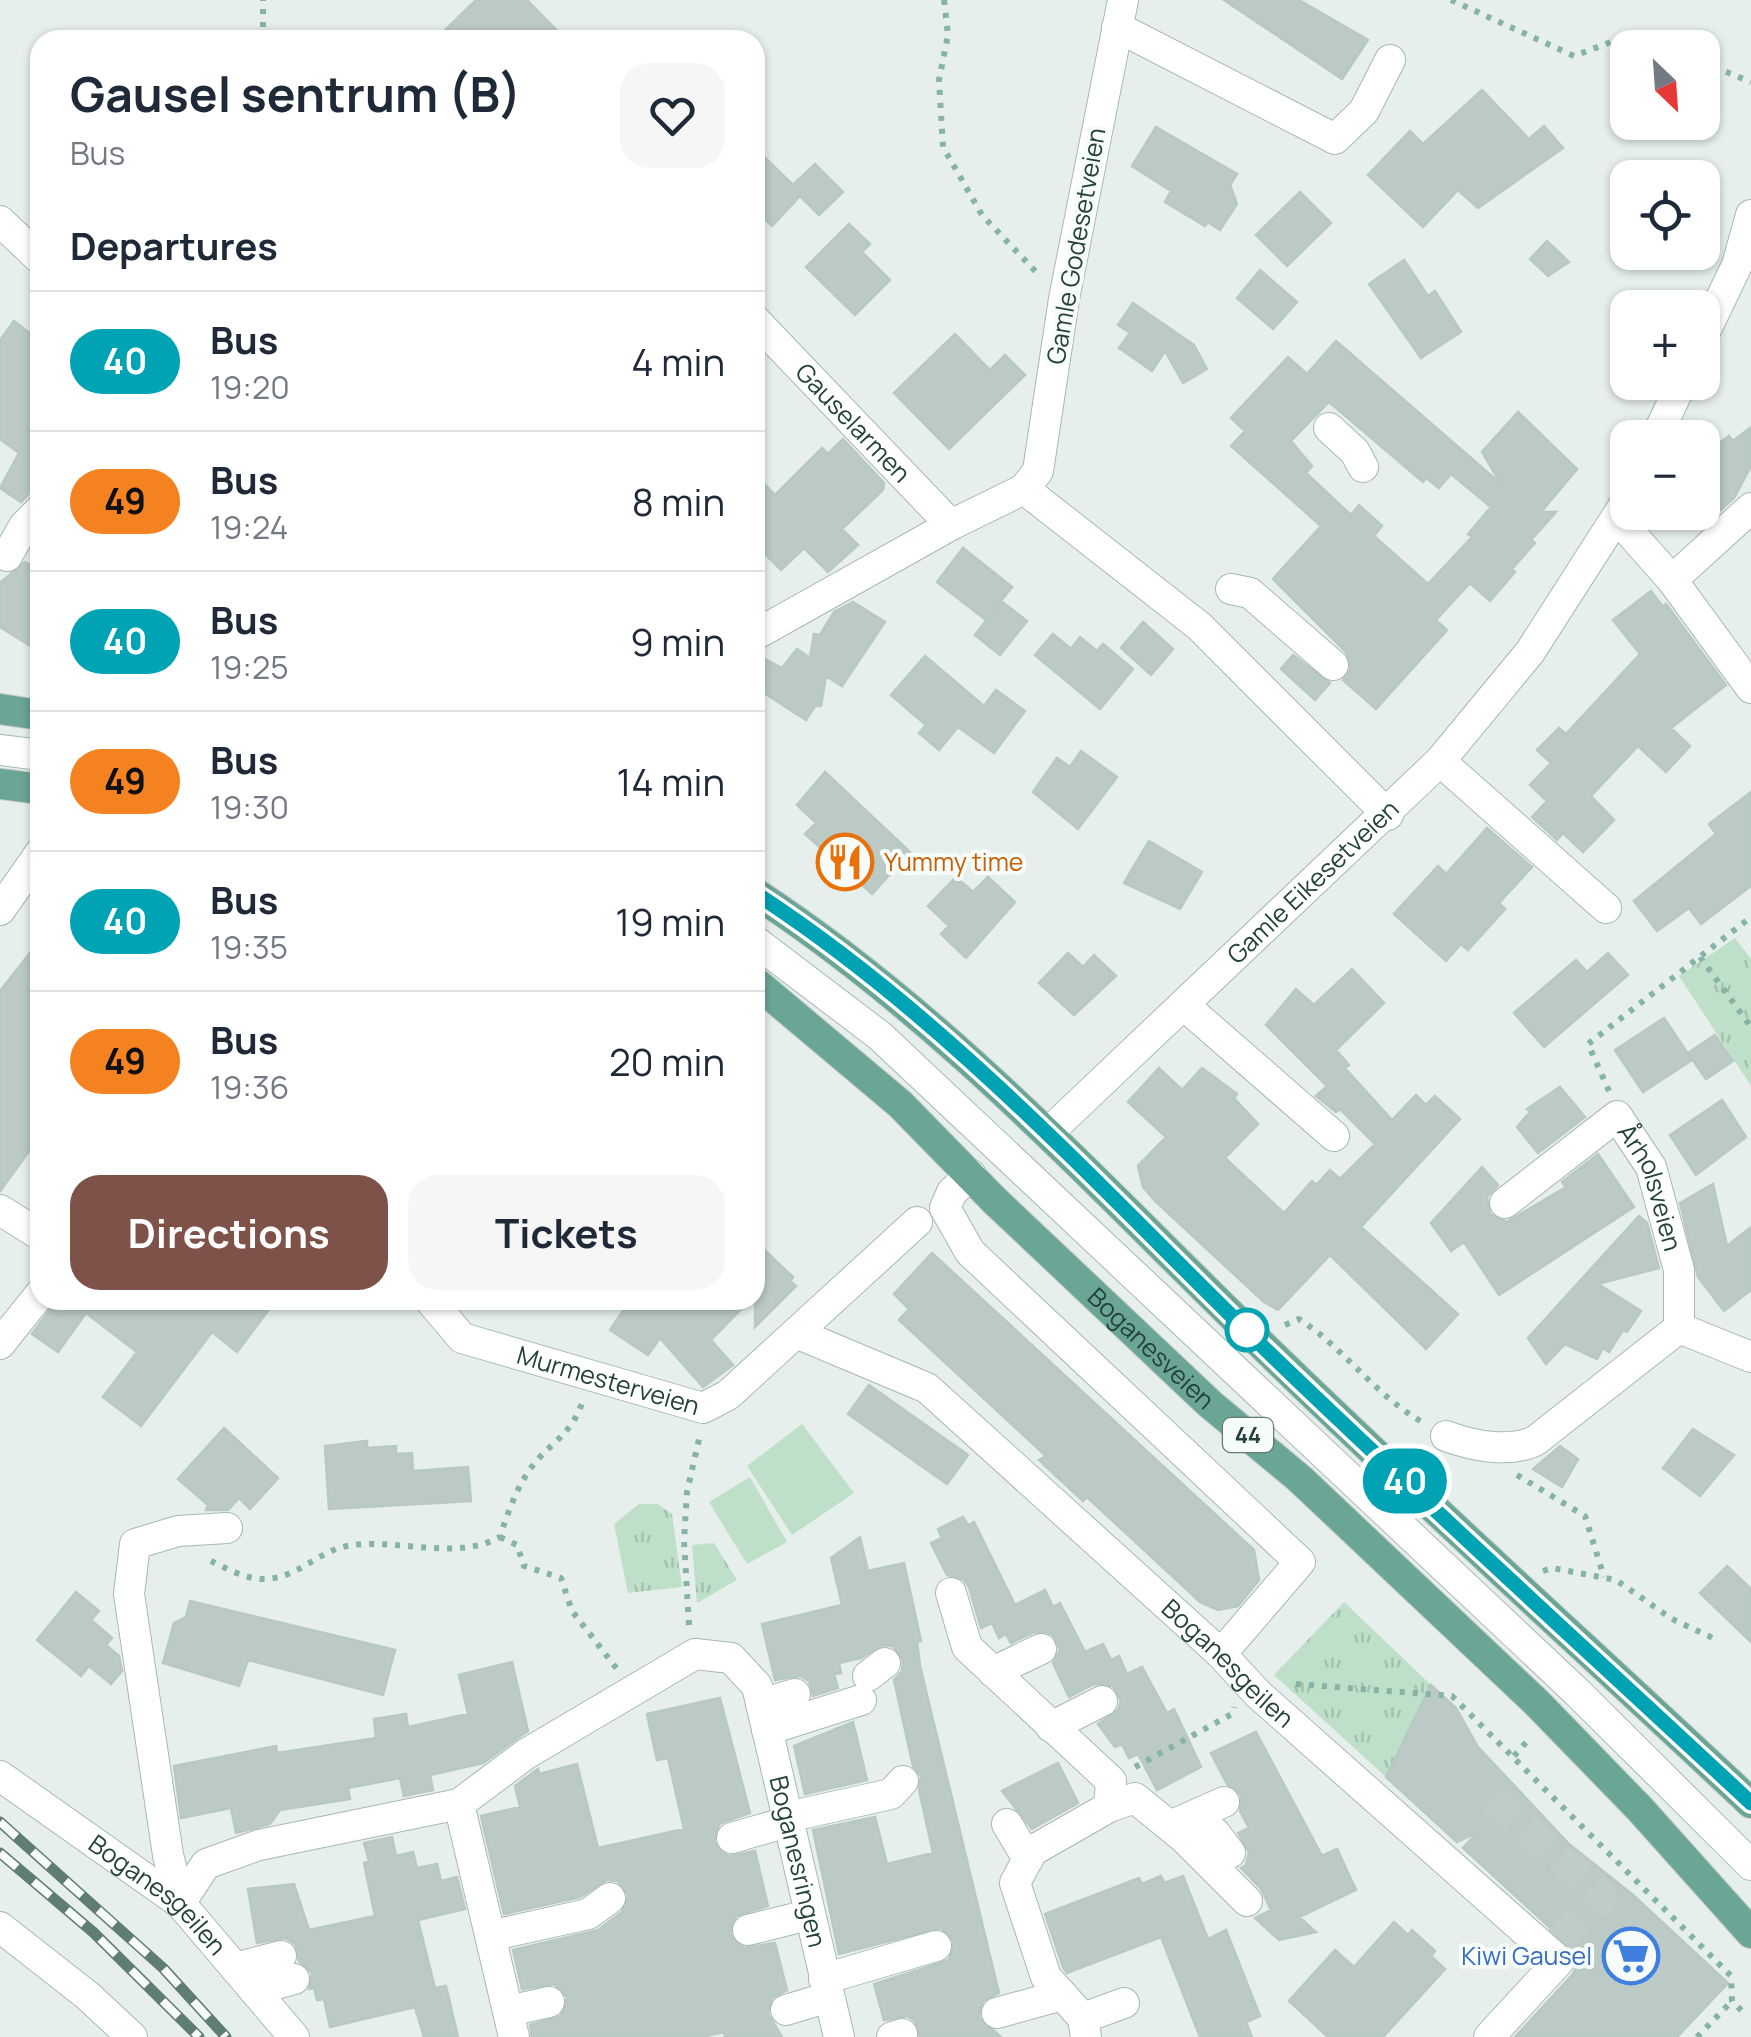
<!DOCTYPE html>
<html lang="en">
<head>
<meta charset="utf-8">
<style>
	body { margin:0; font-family:Manrope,sans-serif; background:#f6f6f7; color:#1f2937; height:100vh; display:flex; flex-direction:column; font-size:38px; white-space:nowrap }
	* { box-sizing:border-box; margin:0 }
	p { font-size:32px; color:#747a83 }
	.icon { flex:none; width:55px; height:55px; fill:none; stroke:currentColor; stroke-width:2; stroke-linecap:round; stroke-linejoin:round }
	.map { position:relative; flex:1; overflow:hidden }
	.drawer { position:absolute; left:30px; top:30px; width:735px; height:1280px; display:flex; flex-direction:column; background:#fff; border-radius:30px; box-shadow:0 2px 8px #0004 }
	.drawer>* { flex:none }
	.badge { padding:0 20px; border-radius:32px; font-size:35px; line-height:65px }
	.needle { width:65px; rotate:155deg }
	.buttons { position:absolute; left:1610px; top:30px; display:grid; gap:20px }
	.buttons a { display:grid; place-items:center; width:110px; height:110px; border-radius:20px; background:#fff; box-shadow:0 2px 8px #0004; font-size:50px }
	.map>.badge { position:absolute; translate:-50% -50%; box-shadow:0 0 0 5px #fff }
	h2 { padding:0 40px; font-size:38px; line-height:90px }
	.round { display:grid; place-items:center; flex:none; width:105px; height:105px; border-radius:30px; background:#f6f6f7 }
	.overview { display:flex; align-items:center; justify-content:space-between; height:170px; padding:0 40px }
	h1 { font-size:48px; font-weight:700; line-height:75px }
	.action { display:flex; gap:20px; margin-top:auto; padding:20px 40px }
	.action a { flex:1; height:115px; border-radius:30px; background:#7f5249; color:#fff; font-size:40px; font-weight:700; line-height:115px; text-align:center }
	.action a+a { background:#f6f6f7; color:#1f2937 }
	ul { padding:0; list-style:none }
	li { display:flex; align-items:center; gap:30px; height:140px; padding:0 40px; border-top:2px solid #e0e1e3 }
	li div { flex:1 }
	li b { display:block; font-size:38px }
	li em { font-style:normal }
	li .badge { min-width:110px; font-weight:700; text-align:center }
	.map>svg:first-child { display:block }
	.green { fill:#bfe0c8 }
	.park { fill:url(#park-tufts) }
	.building { fill:#bbcac4; stroke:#b8c9c2; stroke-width:2.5; fill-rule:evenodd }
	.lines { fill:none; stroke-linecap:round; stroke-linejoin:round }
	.minor-tunnel { stroke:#bfccc8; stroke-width:30; stroke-dasharray:30 15; stroke-linecap:butt }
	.minor-casing { stroke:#a8b8b2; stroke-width:32 }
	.major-casing { stroke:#c2cac8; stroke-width:32 }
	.path { stroke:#86b3a5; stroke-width:6; stroke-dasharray:5 8; stroke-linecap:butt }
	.minor { stroke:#fff; stroke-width:30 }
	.major { stroke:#6aa596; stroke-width:30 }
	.rail-casing { stroke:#5f7d75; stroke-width:11 }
	.rail { stroke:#f7fbf9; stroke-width:8; stroke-dasharray:22; stroke-linecap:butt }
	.line-casing { stroke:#fff; stroke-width:22 }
	.line { stroke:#00a3b4; stroke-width:15 }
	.stop-dot { fill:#fff; stroke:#00a3b4; stroke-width:5 }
	.labels { text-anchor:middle; stroke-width:8; stroke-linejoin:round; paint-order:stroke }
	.shield { fill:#f7fbf9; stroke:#637a73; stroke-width:2.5 }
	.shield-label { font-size:22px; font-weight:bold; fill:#24423a }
	.street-label { font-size:25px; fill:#24423a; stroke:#f7fbf9 }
	.food-label { font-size:25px; fill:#c56008; stroke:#f7fbf9; text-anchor:start }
	.shop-label { font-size:25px; fill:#366cbe; stroke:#f7fbf9; text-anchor:end }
</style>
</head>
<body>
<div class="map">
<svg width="1751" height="2037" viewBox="0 0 1751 2037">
	<defs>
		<pattern id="park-tufts" width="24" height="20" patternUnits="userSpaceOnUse" patternTransform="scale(2.5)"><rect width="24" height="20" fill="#bfe0c8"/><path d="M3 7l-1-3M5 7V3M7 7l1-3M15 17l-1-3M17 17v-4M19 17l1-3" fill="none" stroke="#a4c1ad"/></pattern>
	</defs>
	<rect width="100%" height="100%" fill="#e6efeb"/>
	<!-- green -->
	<path class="green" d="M802,1424L854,1493L792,1535L747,1466Z
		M750,1477L787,1542L747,1564L709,1502Z"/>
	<!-- park -->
	<path class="park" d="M1735,938L1751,959V1086L1679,976Z
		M639,1504H658L672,1514L682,1587L628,1593L614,1524Z
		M714,1543L737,1580L697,1603L692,1545Z
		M1344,1602L1431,1685L1386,1777L1274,1675Z"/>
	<!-- building -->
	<path class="building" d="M476,0H527L566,40H435Z
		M1224,0H1299L1368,40L1342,79Z
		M1482,90L1529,139L1544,126L1563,148L1478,208L1458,190L1423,227L1368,175L1410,131L1423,144Z
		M1156,127L1237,174L1230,185L1237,204L1220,230L1208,222L1205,226L1165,202L1171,191L1132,166Z
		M755,148L793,185L815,164L843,192L819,215L800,196L772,226L755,210Z
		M1300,192L1331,223L1287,266L1256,235Z
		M849,224L870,244L862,252L890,280L855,315L806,267Z
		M1547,241L1569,262L1548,276L1530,259Z
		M1404,260L1428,296L1435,291L1461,332L1421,358L1369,284Z
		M1260,270L1297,302L1273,329L1237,298Z
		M1133,303L1194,345L1207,369L1183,383L1165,351L1152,371L1119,348L1130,333L1118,325Z
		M14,321L40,341V481L21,502L0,488L19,453L0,439V340Z
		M955,334L990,370L1005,355L1025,375L949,449L894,393Z
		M1336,341L1501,484L1482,452L1518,412L1577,469L1541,512H1556L1531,540L1535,543L1512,569L1515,572L1490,601L1470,583L1436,620L1447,630L1376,709L1343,680L1351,668L1346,652L1273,579L1321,526L1231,446L1245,431L1231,418L1288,357L1307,374ZM1329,402L1423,482L1426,478L1439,488L1451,474L1491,507L1468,534L1472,537L1428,584L1374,536L1382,526L1359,505L1351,515L1306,473L1312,466L1291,441Z
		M1751,427V466L1734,498L1712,518L1702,514V465L1711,449L1729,436L1733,441Z
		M843,439L884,483L883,490L842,529L858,545L828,572L804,548L781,570L755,544V474L775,495L822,448L828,454Z
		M963,548L1012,587L986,620L937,582Z
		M25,562L40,571V652L0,627V583Z
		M1651,591L1663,607L1666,604L1726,685L1671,728L1690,746L1666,772L1638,746L1591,796L1614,820L1583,852L1563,833L1557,840L1532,817L1547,801L1530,785L1551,763L1537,750L1559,728L1566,734L1640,654L1613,620Z
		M1001,601L1027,621L1000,655L975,635Z
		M853,602L885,622L842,686L826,676L821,706H815L806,720L755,687V654L782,668L797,649L810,658L814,634L820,635L834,612Z
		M1143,622L1173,649L1151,675L1121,648Z
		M1053,634L1071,649L1080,637L1097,651L1103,644L1133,669L1100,709L1035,655Z
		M1293,655L1330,683L1315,700L1281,669Z
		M925,656L984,706L996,690L1025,711L994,753L958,727L939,750L919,733L926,725L891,695Z
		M1081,751L1117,777L1078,829L1033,792L1057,758L1070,767Z
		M825,772L910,852L872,894L805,834L816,823L797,805Z
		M1751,792V886L1701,924L1689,908L1657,931L1634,901L1716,834L1709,824Z
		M1487,828L1532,867L1499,903L1505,909L1468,950L1461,944L1446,961L1394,914L1438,866L1446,874Z
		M1149,841L1202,872L1180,909L1124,883Z
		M956,877L973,892L988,877L1015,902L966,958L941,934L949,926L928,906Z
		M40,940V1136L0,1191V991Z
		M1068,953L1083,967L1094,955L1116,976L1074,1015L1039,983Z
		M1608,953L1628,975L1544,1047L1514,1013L1576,960L1587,972Z
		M1352,969L1384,1003L1336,1050L1349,1065L1345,1068L1392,1120L1416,1095L1426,1105L1435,1096L1460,1119L1361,1227L1458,1314L1426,1349L1330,1255L1278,1310L1264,1302L1155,1201L1143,1187L1138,1166L1166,1137L1128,1102L1159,1068L1182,1090L1202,1068L1237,1094L1234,1098L1258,1124L1225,1158L1284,1213L1312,1181L1316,1185L1330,1170L1340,1179L1375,1144L1340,1109L1336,1112L1316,1096L1327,1086L1266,1025L1296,989L1314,1005Z
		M1664,1018L1692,1060L1643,1092L1615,1050Z
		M1715,1035L1733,1061L1706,1079L1688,1053Z
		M1560,1087L1585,1117L1538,1153L1517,1127L1530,1112L1527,1109Z
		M1722,1100L1746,1137L1696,1175L1670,1135Z
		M1598,1154L1634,1207L1499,1295L1464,1242L1451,1251L1431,1223L1482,1167L1498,1185L1487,1197L1490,1214L1507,1222L1566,1187L1562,1182Z
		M1713,1184L1727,1246L1751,1227V1290L1724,1311L1698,1277L1680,1203Z
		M1639,1216L1647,1223L1659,1268L1598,1284L1641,1311L1627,1332L1623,1330L1609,1352L1603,1348L1597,1359L1565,1344L1546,1364L1528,1338Z
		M755,1241L793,1277L790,1281L796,1286L755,1327Z
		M932,1253L1254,1550L1259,1580L1238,1606L1218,1610L1200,1602L1087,1497L1083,1501L1039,1460L1046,1456L899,1320L909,1309L894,1294Z
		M57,1300H276L237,1352L212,1332L141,1426L103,1397L137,1352L86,1313L58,1352L32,1334Z
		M630,1300H750L711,1340L733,1365L703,1387L660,1338L648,1355L610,1330Z
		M869,1385L968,1455L947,1484L848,1414Z
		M224,1428L278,1478L250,1509L239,1498L228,1510H206L208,1505L178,1479Z
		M1693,1429L1734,1455L1700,1496L1663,1468Z
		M367,1441V1448L396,1446V1454L412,1453L413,1471L468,1467L471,1501L329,1509L325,1446Z
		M1560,1446L1578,1459L1562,1487L1533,1469Z
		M963,1517L968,1525L974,1522L1015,1605L1045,1590L1053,1607L1060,1603L1085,1652L1103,1644L1111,1660L1119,1656L1127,1674L1142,1667L1167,1713L1174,1709L1201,1767L1157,1790L1138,1754L1129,1758L1122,1744L1115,1747L1098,1724L1118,1710L1121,1701L1113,1686L1094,1684L1069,1697L1053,1663L1060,1649L1052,1634L1034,1632L1011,1643L1006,1634L999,1638L992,1623L981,1628L969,1587L963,1579L947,1575L931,1543L942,1538L938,1529Z
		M860,1537L868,1571L904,1563L921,1641L917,1642L920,1666L999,1993L983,2001L979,2017L1001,2037H920L915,2021L907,2016L884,2020L874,1984L949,1960L954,1942L941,1928L839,1954L813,1830L875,1817L887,1864L933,1853L919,1790L921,1776L913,1766L894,1680L902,1671L903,1660L893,1646L882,1645L861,1658L839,1663L841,1673L834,1674L838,1688L813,1696L809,1681L800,1676L775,1680L762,1624L842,1605L831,1558Z
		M1727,1566L1751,1589V1642L1700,1593Z
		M76,1592L99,1611L91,1620L112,1638L106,1645L119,1656L122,1671L111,1684L89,1666L81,1676L37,1640Z
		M190,1601L395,1650L383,1695L248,1660L239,1686L163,1663L174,1623L186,1617Z
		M512,1662L528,1731L483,1763L430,1775L433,1790L404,1796L400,1778L348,1788L350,1799L280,1810L270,1824L236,1833L231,1808L181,1818L174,1766L276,1746L277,1753L376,1738L374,1719L406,1714L408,1727L468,1714L459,1675Z
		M1431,1685L1456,1708L1478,1747L1569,1844L1633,1895L1728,1983L1677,2037H1515L1573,1974L1581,1956L1463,1848L1478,1832L1457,1842L1386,1777Z
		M720,1698L750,1813L719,1824L714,1842L728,1856L755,1851L768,1906L736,1916L730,1934L744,1948L775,1943L787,1990L772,1998L768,2014L782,2037H725L724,2032L702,2037H532L530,2025L561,2016L567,1997L554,1984L522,1989L513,1950L598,1930L622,1912L628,1895L618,1881L607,1880L580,1897L504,1914L481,1816L520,1807L515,1786L538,1769L539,1774L577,1764L598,1848L684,1829L668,1758L657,1760L647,1714Z
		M853,1722L867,1780L805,1794L794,1746Z
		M1256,1732L1322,1856L1337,1849L1356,1890L1299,1917L1316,1932L1279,1940L1255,1918L1271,1910L1261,1889L1241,1868L1246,1865L1249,1852L1238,1833L1249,1828L1240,1811L1241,1795L1227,1784L1211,1753Z
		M1058,1763L1078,1803L1032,1829L1002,1791Z
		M392,1837L396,1856L413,1852L417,1868L437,1864L441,1881L457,1877L465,1909L418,1920L435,1988L446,1986L458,2037H424L415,2007L330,2027L324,1999L317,2000L314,1988L309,1989L312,1973L299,1961L295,1944L285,1938L257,1943L248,1889L294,1884L309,1930L375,1916L364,1863L369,1861L364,1843Z
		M1161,1876L1164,1883L1183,1876L1208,1939L1226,1930L1260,2016L1246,2022L1252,2037H1200L1161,1937L1067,1973L1063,1967L1045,1914L1139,1878L1142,1884Z
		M1394,1922L1408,1935L1412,1930L1435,1951L1431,1956L1445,1969L1383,2037H1328L1289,2001L1335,1950L1354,1967Z"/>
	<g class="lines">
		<!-- minor-tunnel -->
		<path class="minor-tunnel" d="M1492,1799L1603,1897L1548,1951"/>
		<!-- minor casing -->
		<g class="minor-casing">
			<g id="minor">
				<path d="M1123,0L1064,299L1038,471L1024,489L1199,626L1388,815"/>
				<path d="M1117,27L1335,139L1364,111L1390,60"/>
				<path d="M0,221L40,259"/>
				<path id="s1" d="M755,320L951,525"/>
				<path d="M1702,338L1737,265L1751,215"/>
				<path d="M1329,428L1355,452L1363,467"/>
				<path d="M1656,438L1682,382"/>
				<path d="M1618,519L1672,580L1751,688"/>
				<path d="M7,556L24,526L40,510"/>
				<path d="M1672,580L1751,508"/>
				<path d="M1231,589L1250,593L1333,665"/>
				<path d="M755,635L951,525L1024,489"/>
				<path d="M0,750L40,755"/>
				<path d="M1440,761L1606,908"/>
				<path d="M0,910L40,853"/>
				<path d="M755,941L880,1036L1579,1694L1751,1865"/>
				<path d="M1186,1007L1334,1136"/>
				<path id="s2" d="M1048,1133L1440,761L1530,652L1628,499"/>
				<path d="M971,1175L952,1192L945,1208L970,1252L1300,1562L1221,1654"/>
				<path id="s3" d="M1505,1203L1617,1116L1651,1167L1679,1270V1328L1751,1357"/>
				<path d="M0,1210L40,1235"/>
				<path id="s4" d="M430,1300L462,1338L703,1408L728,1395L917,1222"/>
				<path id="s5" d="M796,1333L927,1388L1221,1654L1258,1694L1559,1961L1489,2037"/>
				<path d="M0,1344L40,1294"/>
				<path d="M1446,1436C1473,1446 1508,1453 1535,1441L1679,1328"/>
				<path d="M951,1593L967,1647L1111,1781L1109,1807L1032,1851L1015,1883L1046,1977L1083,2018L1086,2037"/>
				<path d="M993,1672L1041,1649"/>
				<path d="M868,1676L885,1663"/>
				<path d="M761,1704L795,1694"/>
				<path d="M1051,1727L1102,1701"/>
				<path d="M767,1730L861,1700"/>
				<path id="s6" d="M0,1776L180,1903L294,2037"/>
				<path d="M459,1804L514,2037"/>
				<path d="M1109,1807L1135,1798L1183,1837L1247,1901"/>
				<path d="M787,1817L891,1794L903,1781"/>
				<path d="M1007,1824L1028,1859"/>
				<path d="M1170,1826L1224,1802"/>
				<path d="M1183,1837L1215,1833L1230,1853"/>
				<path d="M732,1838L787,1822"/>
				<path id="s7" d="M180,1903L206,1864L259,1845L459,1804L526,1754L695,1654L731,1658L757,1686L839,2037"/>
				<path d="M180,1903L168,1855L129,1594L135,1544L178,1531L227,1528"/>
				<path d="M0,1927L88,1996L132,2037"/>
				<path d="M748,1930L808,1915"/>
				<path d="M490,1936L588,1914L610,1898"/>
				<path d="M235,1968L281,1956"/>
				<path d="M824,1979L936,1946"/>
				<path d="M254,1990L294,1979"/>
				<path d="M786,2010L829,1997"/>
				<path d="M508,2011L549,2002"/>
				<path d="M997,2013L1062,1995"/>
				<path d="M1083,2018L1124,2003"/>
				<path d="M892,2037L902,2034"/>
			</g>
		</g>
		<!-- major casing -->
		<g class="major-casing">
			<g id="major">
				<path d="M0,709L40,715"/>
				<path d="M0,784L40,789"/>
				<path d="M755,893C946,1018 1098,1186 1261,1344C1421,1500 1588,1650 1751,1803"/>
				<path id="s8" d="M755,982L900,1104L995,1201L1210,1404L1300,1479L1537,1703L1640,1809L1751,1933"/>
			</g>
		</g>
		<!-- path -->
		<path class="path" d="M944,0L948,35L939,80L943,147L982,215L1038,274
			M1451,0L1574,56L1632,34L1666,48
			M263,40V0
			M1702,62L1751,82
			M1700,957L1751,1027
			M1609,1091L1588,1044L1751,917
			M1285,1325L1299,1319C1344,1348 1376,1396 1422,1422
			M1517,1475L1585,1516L1604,1577
			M500,1537L517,1545L524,1566L561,1578L572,1611L617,1669
			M211,1561C225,1568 246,1579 262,1579C296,1580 316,1552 347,1546C396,1537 454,1562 500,1537C509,1509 519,1480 539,1458C558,1438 572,1431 582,1403
			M1543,1571L1552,1568L1616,1580L1672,1619L1715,1639
			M689,1625L684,1541L687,1492L700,1435
			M1296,1684L1452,1696L1731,1976L1732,2001L1747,2016
			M1514,1756L1530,1738
			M1135,1767L1232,1714L1234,1707
			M1697,2037L1732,2001"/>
		<!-- minor -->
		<use href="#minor" class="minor"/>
		<!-- major -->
		<use href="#major" class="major"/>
		<!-- rail casing -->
		<g class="rail-casing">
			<path id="rail" d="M0,1822L163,1968L226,2037
				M0,1853L93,1932L199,2037"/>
		</g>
		<!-- rail -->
		<use href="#rail" class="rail"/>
	</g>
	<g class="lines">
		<!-- line casing -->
		<g class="line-casing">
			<path id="line" d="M755,893C946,1017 1098,1186 1260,1344C1421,1500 1587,1650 1751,1803"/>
		</g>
		<!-- line -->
		<use href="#line" class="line"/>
	</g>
	<!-- icons -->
	<defs>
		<g id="restaurant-ring" transform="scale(2.875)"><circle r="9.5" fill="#f7fbf9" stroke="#e8710a" stroke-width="1.5"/><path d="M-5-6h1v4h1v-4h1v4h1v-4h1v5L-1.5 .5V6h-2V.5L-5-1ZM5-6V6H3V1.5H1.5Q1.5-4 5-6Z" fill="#e8710a"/></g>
		<g id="supermarket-ring" transform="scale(2.875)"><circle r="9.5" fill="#f7fbf9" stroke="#3f7fe0" stroke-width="1.5"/><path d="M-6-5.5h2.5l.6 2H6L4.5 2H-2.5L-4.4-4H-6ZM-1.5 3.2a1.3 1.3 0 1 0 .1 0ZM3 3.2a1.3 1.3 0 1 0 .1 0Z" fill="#3f7fe0"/></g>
	</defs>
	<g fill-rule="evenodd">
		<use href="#restaurant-ring" x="845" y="862"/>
		<use href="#supermarket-ring" x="1631" y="1956"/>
	</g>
	<!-- markers -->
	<circle class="stop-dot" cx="1247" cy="1330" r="20"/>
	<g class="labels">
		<!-- shield labels -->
		<rect class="shield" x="1223" y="1418" width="50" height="34" rx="8"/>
		<g class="shield-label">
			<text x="1248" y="1443">44</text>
		</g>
		<!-- street labels -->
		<g class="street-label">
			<text transform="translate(1076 246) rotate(-80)" y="9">Gamle Godesetveien</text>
			<text dy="9" stroke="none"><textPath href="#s1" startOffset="142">Gauselarmen</textPath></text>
			<text dy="9" stroke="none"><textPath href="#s2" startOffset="365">Gamle Eikesetveien</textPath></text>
			<text dy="9" stroke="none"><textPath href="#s3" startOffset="222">Årholsveien</textPath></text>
			<text dy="9" stroke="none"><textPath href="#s8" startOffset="540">Boganesveien</textPath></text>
			<text dy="9" stroke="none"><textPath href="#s4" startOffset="202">Murmesterveien</textPath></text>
			<text dy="9" stroke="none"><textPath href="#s5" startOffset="550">Boganesgeilen</textPath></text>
			<text dy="9" stroke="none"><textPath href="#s7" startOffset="842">Boganesringen</textPath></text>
			<text dy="9" stroke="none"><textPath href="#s6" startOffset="198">Boganesgeilen</textPath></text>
		</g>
		<!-- food labels -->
		<g class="food-label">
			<text x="884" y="871">Yummy time</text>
		</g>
		<!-- shop labels -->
		<g class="shop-label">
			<text x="1592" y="1965">Kiwi Gausel</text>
		</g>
	</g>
</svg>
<div class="buttons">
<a><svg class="needle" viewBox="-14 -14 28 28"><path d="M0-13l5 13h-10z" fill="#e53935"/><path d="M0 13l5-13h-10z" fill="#747a83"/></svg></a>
<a><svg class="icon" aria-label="locate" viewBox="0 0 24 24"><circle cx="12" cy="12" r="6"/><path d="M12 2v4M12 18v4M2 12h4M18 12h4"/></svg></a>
<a>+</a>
<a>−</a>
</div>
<b class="badge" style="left:1405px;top:1481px;background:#00a3b4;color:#fff">40</b>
<section class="drawer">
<div class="overview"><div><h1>Gausel sentrum (B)</h1><p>Bus</p></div><a class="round"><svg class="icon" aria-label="heart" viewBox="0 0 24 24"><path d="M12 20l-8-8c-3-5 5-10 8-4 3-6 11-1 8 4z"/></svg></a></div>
<h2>Departures</h2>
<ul>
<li><span class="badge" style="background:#00a3b4;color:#fff">40</span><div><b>Bus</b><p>19:20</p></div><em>4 min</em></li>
<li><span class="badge" style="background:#f58220;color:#111">49</span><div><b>Bus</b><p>19:24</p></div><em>8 min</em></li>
<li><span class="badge" style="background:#00a3b4;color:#fff">40</span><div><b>Bus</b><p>19:25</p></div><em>9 min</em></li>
<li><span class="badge" style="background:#f58220;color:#111">49</span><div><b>Bus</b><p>19:30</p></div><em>14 min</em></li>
<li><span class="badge" style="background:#00a3b4;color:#fff">40</span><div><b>Bus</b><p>19:35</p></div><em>19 min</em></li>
<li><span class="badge" style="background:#f58220;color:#111">49</span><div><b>Bus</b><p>19:36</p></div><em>20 min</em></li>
</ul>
<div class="action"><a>Directions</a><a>Tickets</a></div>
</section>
</div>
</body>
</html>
